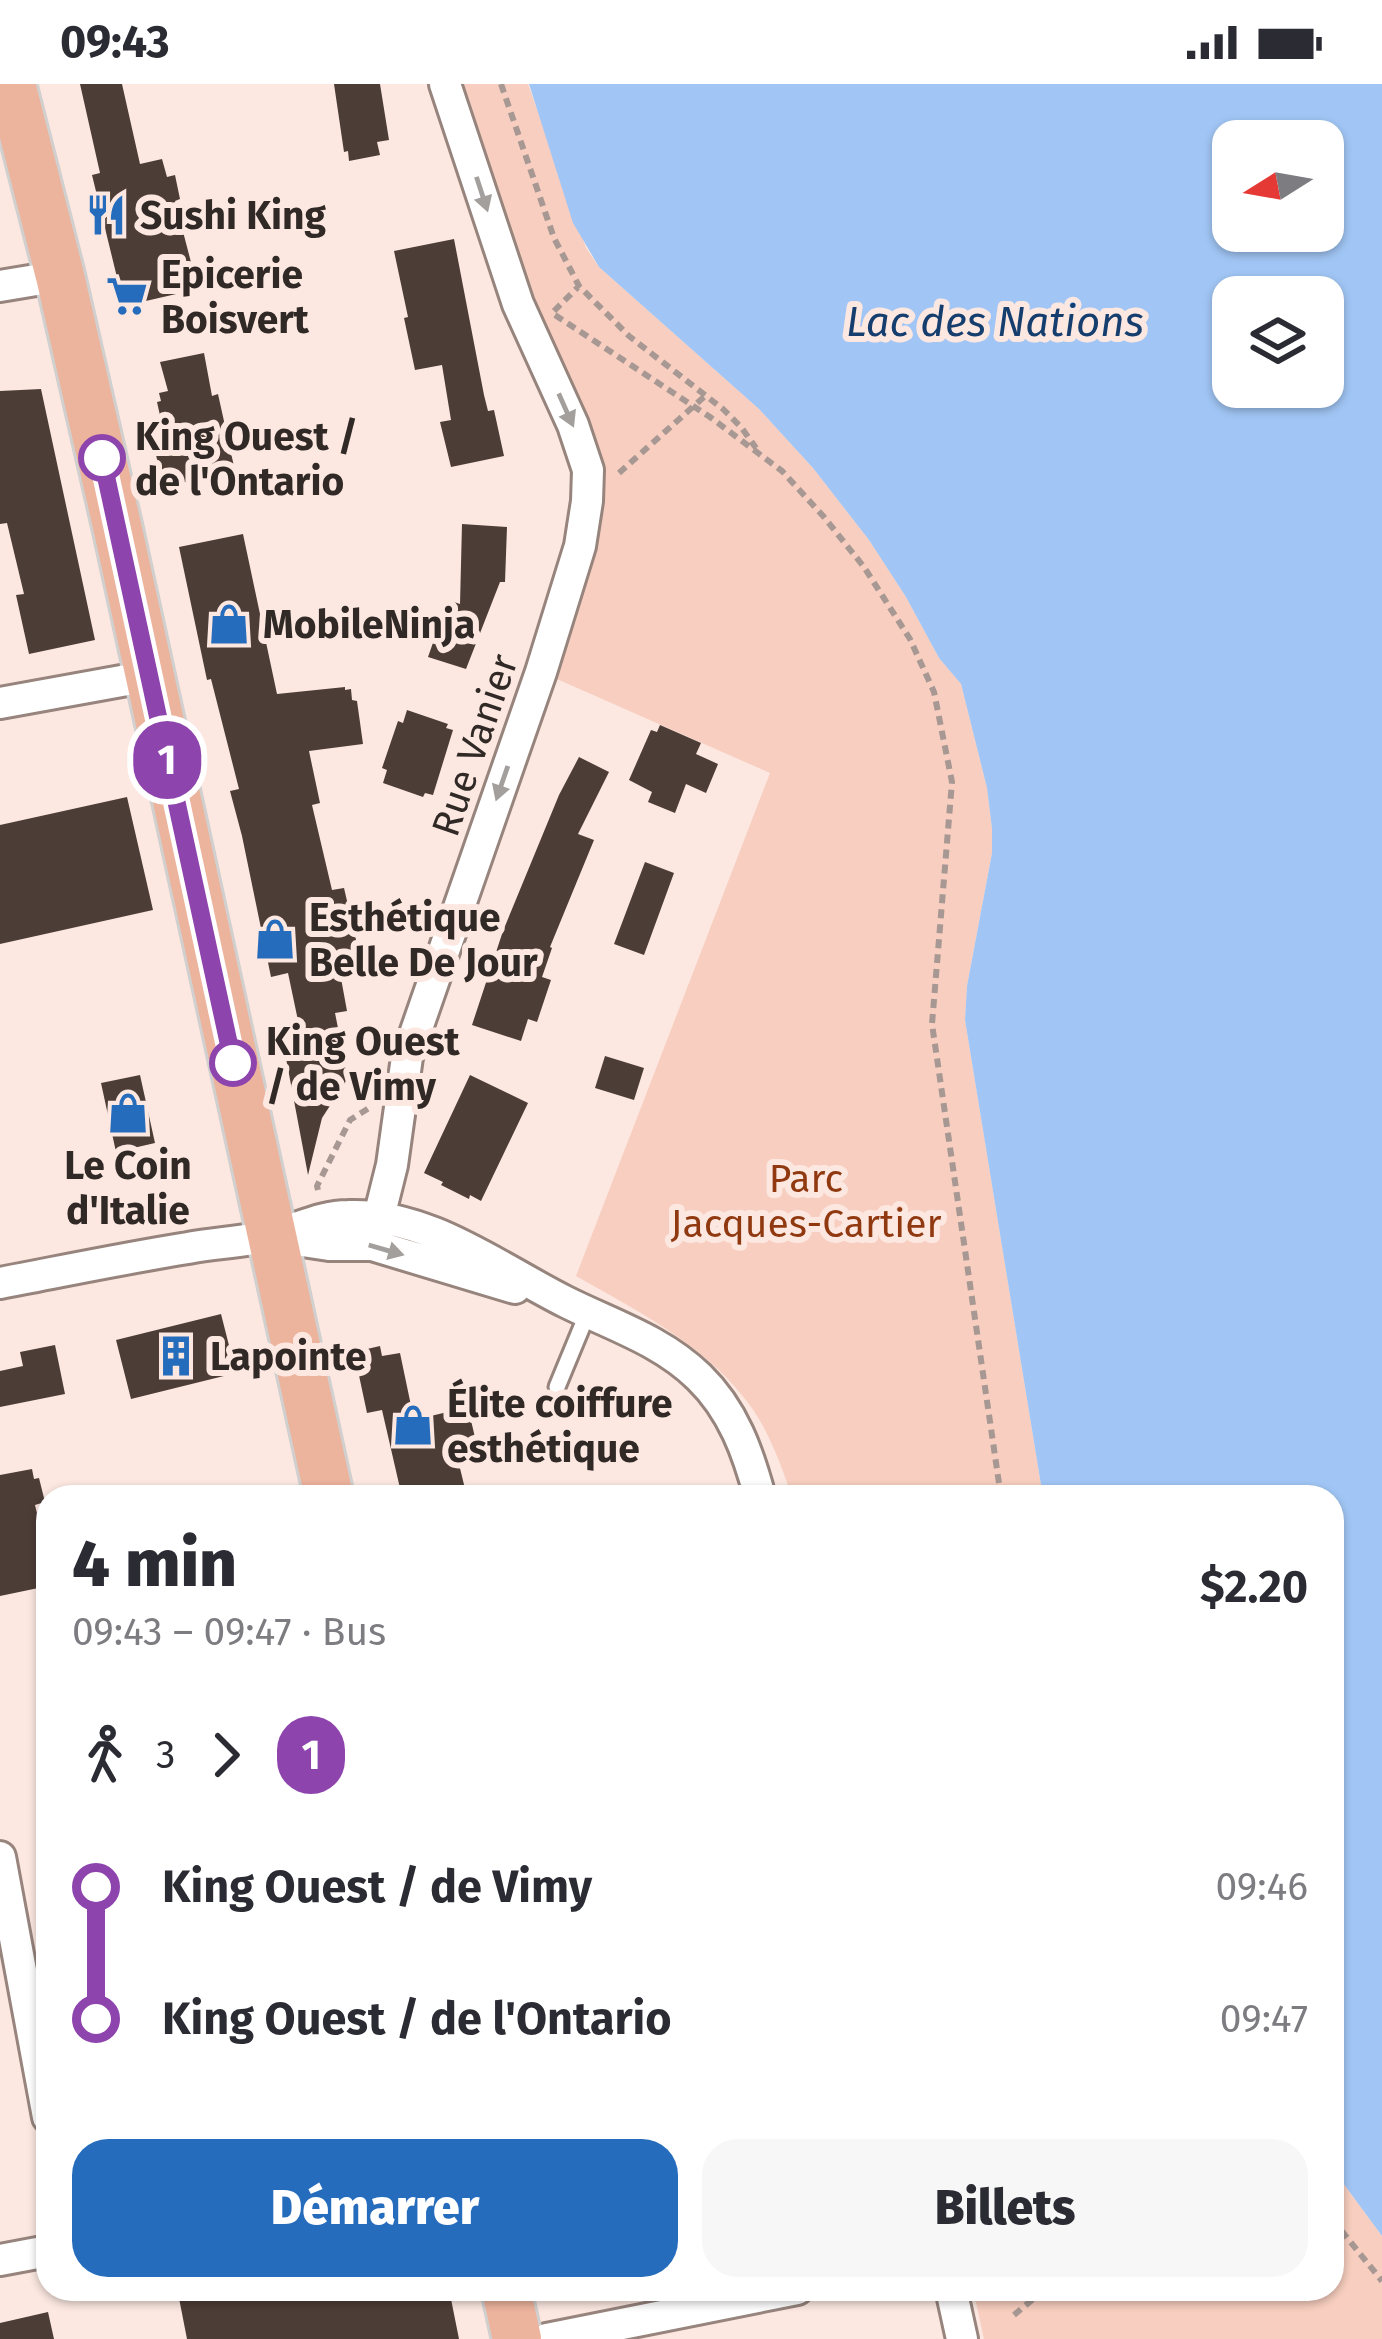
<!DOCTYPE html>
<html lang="fr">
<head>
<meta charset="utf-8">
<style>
	body { margin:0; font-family:"Fira Sans",sans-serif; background:#f7f7f7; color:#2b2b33; height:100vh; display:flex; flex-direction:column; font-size:45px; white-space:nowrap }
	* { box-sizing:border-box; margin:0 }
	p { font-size:39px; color:#7c7c81 }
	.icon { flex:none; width:66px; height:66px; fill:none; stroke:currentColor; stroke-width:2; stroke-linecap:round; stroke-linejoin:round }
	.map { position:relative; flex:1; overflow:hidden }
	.side { position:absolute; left:36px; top:1401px; width:1308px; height:816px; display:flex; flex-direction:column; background:#fff; border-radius:36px; box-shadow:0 3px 9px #0004 }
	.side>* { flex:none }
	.badge { padding:0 24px; border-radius:39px; font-size:42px; line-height:78px }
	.needle { width:78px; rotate:259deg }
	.buttons { position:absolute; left:1212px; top:36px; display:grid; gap:24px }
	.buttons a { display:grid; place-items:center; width:132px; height:132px; border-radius:24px; background:#fff; box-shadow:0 3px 9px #0004; font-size:60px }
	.map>.badge { position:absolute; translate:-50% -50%; box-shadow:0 0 0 6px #fff }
	.legs { display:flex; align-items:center; gap:18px; height:132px; padding:0 36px; font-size:39px }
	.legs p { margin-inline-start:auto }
	.head { display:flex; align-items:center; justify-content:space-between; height:204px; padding:0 36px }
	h1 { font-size:66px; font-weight:800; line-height:90px }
	.button { display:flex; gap:24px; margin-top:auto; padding:24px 36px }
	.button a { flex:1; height:138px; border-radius:36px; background:#266cbc; color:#fff; font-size:48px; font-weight:800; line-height:138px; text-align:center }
	.button a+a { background:#f7f7f7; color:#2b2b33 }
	ul { padding:0 36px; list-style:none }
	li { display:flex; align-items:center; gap:42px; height:132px; font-size:45px }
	li i { display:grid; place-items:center; width:18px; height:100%; margin:0 15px; background:currentColor }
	li i::after { content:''; width:30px; height:30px; margin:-15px; border:9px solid; border-radius:50%; background:#fff }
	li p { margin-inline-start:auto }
	li:first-child i { background:linear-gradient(#0000 50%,currentColor 0) }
	li:last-child i { background:linear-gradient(currentColor 50%,#0000 0) }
	.status { display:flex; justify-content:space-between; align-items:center; height:84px; padding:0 60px; background:#fff; direction:ltr }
	.status svg { height:33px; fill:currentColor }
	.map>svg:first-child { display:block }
	.green { fill:#f7cebf }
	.water { fill:#a1c6f5; fill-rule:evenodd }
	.building { fill:#4d3d37 }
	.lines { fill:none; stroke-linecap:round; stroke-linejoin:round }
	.lane-casing { stroke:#96847d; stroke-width:21 }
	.street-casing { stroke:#96847d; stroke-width:36 }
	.primary-casing { stroke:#d1d0cf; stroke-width:54 }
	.path { stroke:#a79893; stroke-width:6; stroke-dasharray:9 6; stroke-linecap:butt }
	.lane { stroke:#fff; stroke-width:15 }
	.street { stroke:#fff; stroke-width:30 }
	.primary { stroke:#ecb39d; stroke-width:48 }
	.oneway { fill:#a29f9d }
	.line-1-casing { stroke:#fff; stroke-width:27 }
	.line-1 { stroke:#8e44ad; stroke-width:18 }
	.stop-1-dot { fill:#fff; stroke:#8e44ad; stroke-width:6 }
	.labels { text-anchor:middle; stroke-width:12; stroke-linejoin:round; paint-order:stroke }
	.poi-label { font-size:39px; font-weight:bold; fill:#302926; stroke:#fce8e1; text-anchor:start }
	.stop-label { font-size:39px; font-weight:bold; fill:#302926; stroke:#fce8e1; text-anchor:start }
	.street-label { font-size:39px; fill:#302926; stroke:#fce8e1 }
	.park-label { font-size:39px; fill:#903910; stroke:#fce8e1 }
	.water-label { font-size:42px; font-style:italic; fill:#153e6f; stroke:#fce8e1 }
</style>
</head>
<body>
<div class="status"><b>09:43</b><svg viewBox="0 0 49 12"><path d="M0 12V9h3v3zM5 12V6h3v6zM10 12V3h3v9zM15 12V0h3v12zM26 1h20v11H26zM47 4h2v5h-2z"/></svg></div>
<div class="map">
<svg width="1382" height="2255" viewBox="0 0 1382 2255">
	<rect width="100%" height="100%" fill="#fce8e1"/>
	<!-- green -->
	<path class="green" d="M445,0H528L586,164L599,183L759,325L813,384L869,456L906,513L939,574L961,600L987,704L992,745V769L967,902L965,936L1043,1413H792C782,1384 771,1353 754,1327C711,1264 641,1229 576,1192L770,689L541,588L587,417Z
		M1332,2084L1382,2152V2255H984L973,2205H1332Z"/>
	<!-- water -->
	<path class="water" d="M529,0H1382V2152L1332,2084V1413H1043L965,936L967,902L992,769V745L987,704L961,600L939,574L906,513L869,456L813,384L759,325L599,183L573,139ZM1233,57H1323V147H1233ZM1233,213H1323V303H1233Z"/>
	<!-- building -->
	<path class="building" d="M80,0H122L140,80L162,75L167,93L175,91L180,115L175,117L198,205L124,222L92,91L100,89Z
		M334,0H380L389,56L377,58L380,71L349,77L348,67L344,68Z
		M454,155L484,311L488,327L494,326L504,372L451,383L440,338L451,336L442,281L415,286L404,234L408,233L394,167Z
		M204,269L212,312L218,310L235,387L163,403L153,357L165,354L157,318L161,317L159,309L168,307L160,278Z
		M41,305L95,556L29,570L16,511L24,510L7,439L0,440V307Z
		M462,440L507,443L505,498H500L466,585L428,573L448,516L460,520Z
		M243,450L277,610L345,603V606L351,605L352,616L357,617L363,660L309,667L320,719L312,721L332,806L344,804L360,873L338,878L347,927L335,929L348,994L322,1034L308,1091L285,969L304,965L288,889L271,893L242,752L230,707L239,705L211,595L207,596L179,463Z
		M407,626L448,640L446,644L453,646L433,711L425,709L423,713L383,699L387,686L382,684L398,637L403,639Z
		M660,641L701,659L696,670L718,680L706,709L686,700L675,729L648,718L652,708L629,696L651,646L657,648Z
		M579,673L609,688L578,750L594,756L550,863L552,864L542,893L551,896L537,938L528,935L521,957L472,941L503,847L559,711Z
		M127,713L153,826L0,860V741Z
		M645,778L674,789L644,871L614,860Z
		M605,972L644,984L634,1016L595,1004Z
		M140,991L155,1059L116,1068L101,999Z
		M470,991L528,1019L481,1117L470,1111L469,1115L441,1101L443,1098L424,1089Z
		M221,1230L236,1289L131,1315L116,1256Z
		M55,1261L65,1310L0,1323V1287L23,1282L20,1268Z
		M380,1262L382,1272L400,1269L414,1336L460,1325L461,1330L469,1328L478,1366L466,1369L468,1374L458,1376L467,1413H402L382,1326L367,1329L354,1268Z
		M32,1385L34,1395L39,1394L45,1418L35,1421L48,1476V1502L0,1512V1391Z
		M196,2205H449L459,2255H187L178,2209Z
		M48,2228L54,2255H0V2239Z"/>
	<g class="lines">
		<!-- lane casing -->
		<g class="lane-casing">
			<path id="lane" d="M557,1303L588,1228"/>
		</g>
		<!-- street casing -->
		<g class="street-casing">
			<path id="street" d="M0,202L60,192
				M0,619L149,592
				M379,1133L392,1081L407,973L541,588L580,462L587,417L588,386L573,341L518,220L445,0
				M276,1153L329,1161H372L515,1204
				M0,1199C63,1187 125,1174 188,1164C215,1159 243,1158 269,1152C296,1146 320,1132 348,1132C428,1129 498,1184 566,1218C612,1241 661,1256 699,1293C733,1326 748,1368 760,1413
				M0,1773L48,2033
				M0,2176L48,2167
				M951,2205L962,2255
				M547,2255L797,2205"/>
		</g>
		<!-- primary casing -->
		<g class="primary-casing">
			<path id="primary" d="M11,0L60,192L118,446L329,1413
				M506,2205L517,2255"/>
		</g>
		<!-- path -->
		<path class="path" d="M501,0L554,154L579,202L629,252L723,325L741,343L756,364
			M554,227L578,203
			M555,231L710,333L782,387L824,433L864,483L910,555L934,608L952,698L932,940L1001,1413
			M619,389L706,311
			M318,1106L317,1102L350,1036L369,1024
			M1332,2135L1382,2197
			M1014,2231L1045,2205"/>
		<!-- lane -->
		<use href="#lane" class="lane"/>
		<!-- street -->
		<use href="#street" class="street"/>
		<!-- primary -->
		<use href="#primary" class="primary"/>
	</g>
	<!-- one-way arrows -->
	<defs><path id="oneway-solid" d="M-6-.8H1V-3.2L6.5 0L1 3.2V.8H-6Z" transform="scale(3)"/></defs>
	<g class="oneway">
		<use href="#oneway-solid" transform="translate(482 110) rotate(72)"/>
		<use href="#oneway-solid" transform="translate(566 326) rotate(66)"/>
		<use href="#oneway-solid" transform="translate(502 699) rotate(109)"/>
		<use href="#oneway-solid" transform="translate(386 1166) rotate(16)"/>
	</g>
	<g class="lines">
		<!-- line-1 casing -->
		<g class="line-1-casing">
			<path id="line-1" d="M102,374L233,979"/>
		</g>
		<!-- line-1 -->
		<use href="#line-1" class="line-1"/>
	</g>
	<!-- icons -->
	<defs>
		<g id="restaurant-bare" transform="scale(3.24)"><path d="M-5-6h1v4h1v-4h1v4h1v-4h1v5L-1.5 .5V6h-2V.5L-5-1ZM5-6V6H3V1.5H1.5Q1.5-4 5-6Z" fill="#266cbc" stroke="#fce8e1" stroke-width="2.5" paint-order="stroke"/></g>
		<g id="supermarket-bare" transform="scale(3.24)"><path d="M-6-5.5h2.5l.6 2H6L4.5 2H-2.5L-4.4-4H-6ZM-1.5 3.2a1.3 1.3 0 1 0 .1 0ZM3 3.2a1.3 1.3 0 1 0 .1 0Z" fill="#266cbc" stroke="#fce8e1" stroke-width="2.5" paint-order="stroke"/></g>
		<g id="shop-bare" transform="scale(3.24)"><path d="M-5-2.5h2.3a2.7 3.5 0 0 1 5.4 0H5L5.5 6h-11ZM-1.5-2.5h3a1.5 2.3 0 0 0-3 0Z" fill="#266cbc" stroke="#fce8e1" stroke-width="2.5" paint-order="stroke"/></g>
		<g id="building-bare" transform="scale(3.24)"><path d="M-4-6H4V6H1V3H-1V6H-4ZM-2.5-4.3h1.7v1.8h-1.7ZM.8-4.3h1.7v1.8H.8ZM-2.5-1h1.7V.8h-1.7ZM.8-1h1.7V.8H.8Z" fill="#266cbc" stroke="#fce8e1" stroke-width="2.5" paint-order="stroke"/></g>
	</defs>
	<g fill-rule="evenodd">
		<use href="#restaurant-bare" x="106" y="131"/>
		<use href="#supermarket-bare" x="127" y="212"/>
		<use href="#shop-bare" x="229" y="540"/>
		<use href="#shop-bare" x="275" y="855"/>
		<use href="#shop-bare" x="128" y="1029"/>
		<use href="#building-bare" x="176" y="1272"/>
		<use href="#shop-bare" x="413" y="1341"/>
	</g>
	<!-- markers -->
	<g class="stop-1-dot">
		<circle cx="102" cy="374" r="21"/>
		<circle cx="233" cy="979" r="21"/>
	</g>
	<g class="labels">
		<!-- poi labels -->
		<g class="poi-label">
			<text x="140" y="145">Sushi King</text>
			<text x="161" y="204">Epicerie<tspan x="161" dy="45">Boisvert</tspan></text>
			<text x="263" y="554">MobileNinja</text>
			<text x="309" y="847">Esthétique<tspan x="309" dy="45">Belle De Jour</tspan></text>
			<text x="128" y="1095" text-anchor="middle">Le Coin<tspan x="128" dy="45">d'Italie</tspan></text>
			<text x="210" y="1286">Lapointe</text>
			<text x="447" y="1333">Élite coiffure<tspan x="447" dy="45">esthétique</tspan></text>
		</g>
		<!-- stop labels -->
		<g class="stop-label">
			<text x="135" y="366">King Ouest /<tspan x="135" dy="45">de l'Ontario</tspan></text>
			<text x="266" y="971">King Ouest<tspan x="266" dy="45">/ de Vimy</tspan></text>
		</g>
		<!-- street labels -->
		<g class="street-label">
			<text transform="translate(474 661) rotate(-71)" y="14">Rue Vanier</text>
		</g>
		<!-- park labels -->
		<g class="park-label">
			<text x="806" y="1108">Parc<tspan x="806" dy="45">Jacques-Cartier</tspan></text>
		</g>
		<!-- water labels -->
		<g class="water-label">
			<text x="995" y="252">Lac des Nations</text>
		</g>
	</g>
</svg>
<div class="buttons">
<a><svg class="needle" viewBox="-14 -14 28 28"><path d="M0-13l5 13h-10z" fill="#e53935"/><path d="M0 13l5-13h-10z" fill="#7c7c81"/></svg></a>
<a><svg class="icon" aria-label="layers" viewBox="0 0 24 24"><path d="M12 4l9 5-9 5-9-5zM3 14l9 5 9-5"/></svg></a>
</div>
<b class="badge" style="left:167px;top:676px;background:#8e44ad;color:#fff">1</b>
<section class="side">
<div class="head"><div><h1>4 min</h1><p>09:43 – 09:47 · Bus</p></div><b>$2.20</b></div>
<div class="legs"><svg class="icon" aria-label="walk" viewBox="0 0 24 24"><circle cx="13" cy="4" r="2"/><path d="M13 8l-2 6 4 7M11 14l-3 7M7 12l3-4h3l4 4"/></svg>3<svg class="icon" aria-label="forward" viewBox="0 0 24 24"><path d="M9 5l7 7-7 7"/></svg><b class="badge" style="background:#8e44ad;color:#fff">1</b></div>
<ul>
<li><i style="color:#8e44ad"></i><b>King Ouest / de Vimy</b><p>09:46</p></li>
<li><i style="color:#8e44ad"></i><b>King Ouest / de l'Ontario</b><p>09:47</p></li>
</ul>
<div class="button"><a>Démarrer</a><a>Billets</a></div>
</section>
</div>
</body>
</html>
